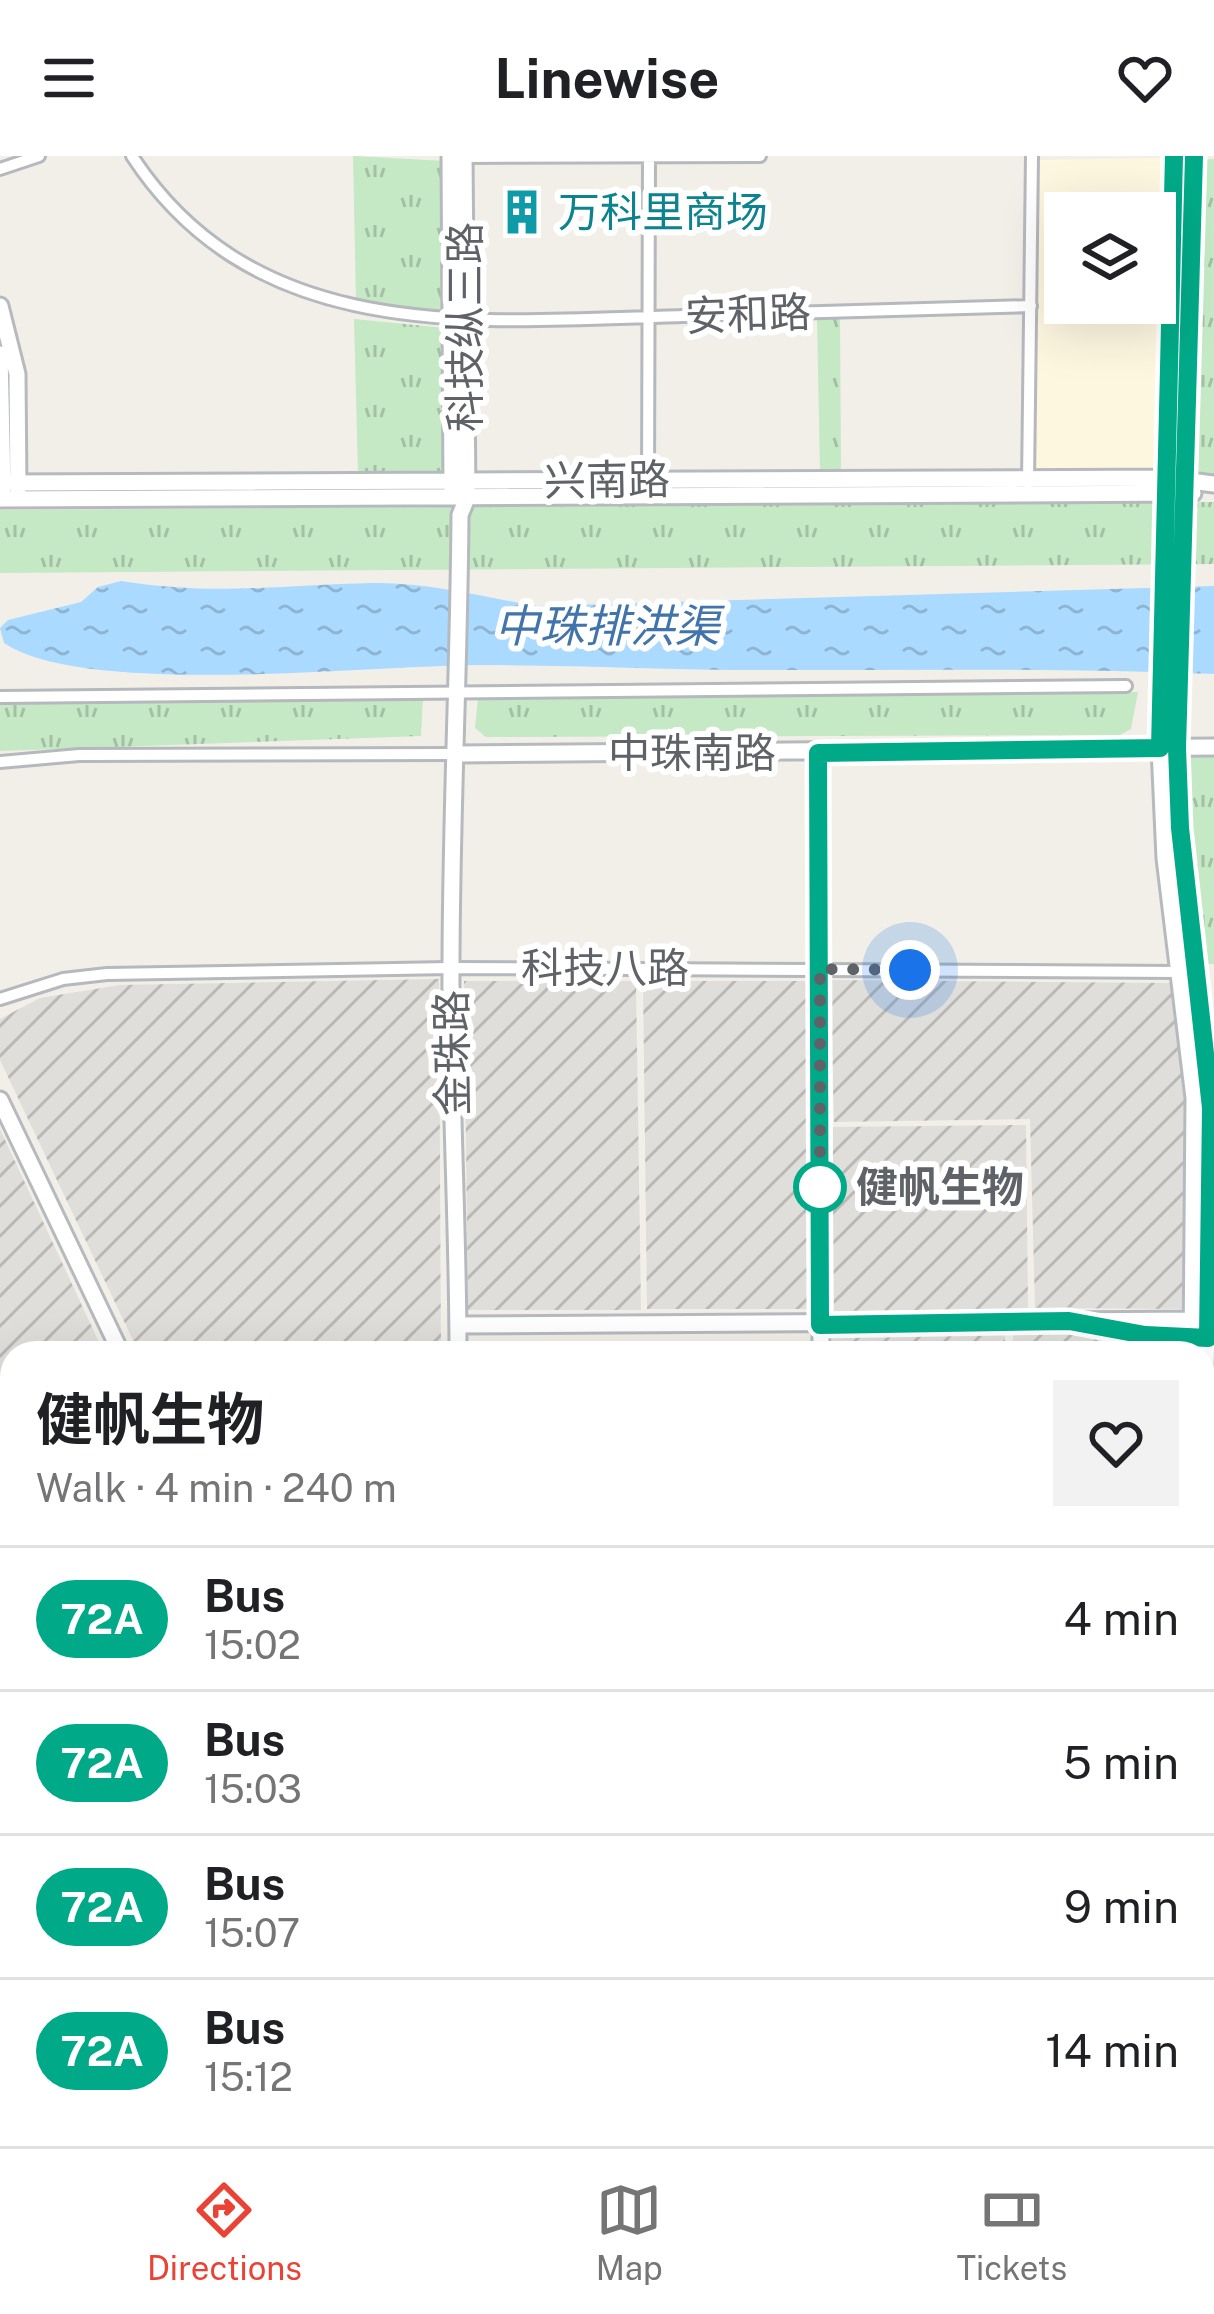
<!DOCTYPE html>
<html lang="en">
<head>
<meta charset="utf-8">
<style>
	body { margin:0; font-family:"Public Sans","Noto Sans SC",sans-serif; background:#f2f2f2; color:#202124; height:100vh; display:flex; flex-direction:column; font-size:45px; white-space:nowrap }
	* { box-sizing:border-box; margin:0 }
	p { font-size:39px; color:#757577 }
	.icon { flex:none; width:66px; height:66px; fill:none; stroke:currentColor; stroke-width:2; stroke-linecap:round; stroke-linejoin:round }
	.map { position:relative; flex:1; overflow:hidden }
	.details { position:absolute; left:0px; top:1185px; width:1215px; height:807px; display:flex; flex-direction:column; background:#fff; border-radius:36px 36px 0 0; box-shadow:0 12px 48px #0002 }
	.details>* { flex:none }
	.badge { padding:0 24px; border-radius:39px; font-size:42px; line-height:78px }
	.tools { position:absolute; left:1044px; top:36px; display:grid; gap:24px }
	.tools a { display:grid; place-items:center; width:132px; height:132px; border-radius:0px; background:#fff; box-shadow:0 12px 48px #0002; font-size:60px }
	.you { position:absolute; width:60px; height:60px; margin:-30px; border:9px solid #fff; border-radius:50%; background:#1a73e8; box-shadow:0 0 0 18px #1a73e833 }
	.map>.badge { position:absolute; translate:-50% -50%; box-shadow:0 0 0 6px #fff }
	.round { display:grid; place-items:center; flex:none; width:126px; height:126px; border-radius:0px; background:#f2f2f2 }
	.headline { display:flex; align-items:center; justify-content:space-between; height:204px; padding:0 36px }
	h1 { font-size:57px; font-weight:700; line-height:90px }
	ul { padding:0; list-style:none }
	li { display:flex; align-items:center; gap:36px; height:144px; padding:0 36px; border-top:3px solid #e0e0e0 }
	li div { flex:1 }
	li b { display:block; font-size:45px }
	li em { font-style:normal }
	li .badge { min-width:132px; font-weight:700; text-align:center }
	header { display:flex; justify-content:space-between; align-items:center; height:156px; padding:0 36px; background:#fff; font-size:54px; font-weight:700 }
	.tab-bar { display:flex; justify-content:space-around; align-items:center; height:168px; border-top:3px solid #e0e0e0; background:#fff; font-size:33px; color:#757577 }
	.tab-bar a { display:grid; justify-items:center; gap:6px }
	.tab-bar .current { color:#ea4335 }
	.map>svg:first-child { display:block }
	.commercial { fill:#fef7e0; fill-rule:evenodd }
	.industrial { fill:url(#industrial-furrows) }
	.grass { fill:url(#grass-tufts) }
	.water { fill:url(#water-ripples) }
	.lines { fill:none; stroke-linecap:round; stroke-linejoin:round }
	.street-casing { stroke:#b5b8bc; stroke-width:16 }
	.secondary-casing { stroke:#b6babf; stroke-width:21 }
	.highway-casing { stroke:#f9ab00; stroke-width:24 }
	.street { stroke:#fff; stroke-width:10 }
	.secondary { stroke:#fff; stroke-width:15 }
	.highway { stroke:#fde293; stroke-width:18 }
	.line-casing { stroke:#fff; stroke-width:27 }
	.line { stroke:#0a8; stroke-width:18 }
	.walk { stroke:#5f6368; stroke-width:12; stroke-dasharray:0 21.6 }
	.stop-dot { fill:#fff; stroke:#0a8; stroke-width:6 }
	.labels { text-anchor:middle; stroke-width:12; stroke-linejoin:round; paint-order:stroke }
	.culture-label { font-size:42px; fill:#0d838f; stroke:#fff; text-anchor:start }
	.street-label { font-size:42px; fill:#5f6368; stroke:#fff }
	.stop-label { font-size:42px; font-weight:bold; fill:#5f6368; stroke:#fff; text-anchor:start }
	.water-label { font-size:45px; font-style:italic; fill:#4174aa; stroke:#fff }
</style>
</head>
<body>
<header><svg class="icon" aria-label="menu" viewBox="0 0 24 24"><path d="M4 6h16M4 12h16M4 18h16"/></svg>Linewise<svg class="icon" aria-label="heart" viewBox="0 0 24 24"><path d="M12 20l-8-8c-3-5 5-10 8-4 3-6 11-1 8 4z"/></svg></header>
<div class="map">
<svg width="1214" height="1990" viewBox="0 0 1214 1990">
	<defs>
		<pattern id="industrial-furrows" width="10" height="10" patternUnits="userSpaceOnUse" patternTransform="scale(3)"><rect width="10" height="10" fill="#e0deda"/><path d="M-1 1l2-2M0 10L10 0M9 11l2-2" fill="none" stroke="#b9b8b5"/></pattern>
		<pattern id="grass-tufts" width="24" height="20" patternUnits="userSpaceOnUse" patternTransform="scale(3)"><rect width="24" height="20" fill="#c5e8c5"/><path d="M3 7l-1-3M5 7V3M7 7l1-3M15 17l-1-3M17 17v-4M19 17l1-3" fill="none" stroke="#a3c0a4"/></pattern>
		<pattern id="water-ripples" width="26" height="14" patternUnits="userSpaceOnUse" patternTransform="scale(3)"><rect width="26" height="14" fill="#aadaff"/><path d="M2 4q2-2 4 0t4 0M15 11q2-2 4 0t4 0" fill="none" stroke="#8eb4d2"/></pattern>
	</defs>
	<rect width="100%" height="100%" fill="#f1efe8"/>
	<!-- commercial -->
	<path class="commercial" d="M1169,2L1162,318L1034,320L1038,4ZM1065,57H1155V147H1065Z"/>
	<!-- industrial -->
	<path class="industrial" d="M439,823L441,1197H139L0,904V863L40,842L120,829Z
		M830,824L1172,827L1187,948L1186,1153L1035,1152L1030,963L834,966Z
		M464,825H636L641,1154H468Z
		M643,825H811L813,1153H647Z
		M1026,969L1028,1153L834,1155L832,971Z
		M0,973L104,1197H12V1332L0,1338Z
		M1173,1171L1174,1197H1013V1177Z
		M1005,1175V1197H832V1179Z
		M472,1185H806V1197H472Z
		M278,1980H485L489,1990H283Z
		M773,1980H1006L1000,1990H765Z"/>
	<!-- grass -->
	<path class="grass" d="M353,0L445,5L443,158L356,143Z
		M1214,3V323H1189L1200,4Z
		M817,162H840L841,316H820Z
		M354,163L445,172V317L358,318Z
		M1214,346V408L0,417V354Z
		M1138,536L1131,573L1120,579L486,581L475,572L478,542Z
		M423,542L421,580L0,595V545Z
		M1214,600V808H1206L1186,667V601Z
		M1203,1656L1214,1657L1207,1945L1203,1942Z"/>
	<!-- water -->
	<path class="water" d="M121,425C216,440 279,429 372,427C428,426 482,441 537,450L1214,430V518C1065,512 918,514 770,514C673,514 576,509 480,509C374,509 85,542 4,487L0,472L8,464L81,446L98,431Z"/>
	<g class="lines">
		<!-- street casing -->
		<g class="street-casing">
			<path id="street" d="M132,0C258,193 485,165 683,160C799,157 915,154 1031,150
				M460,1L760,0
				M0,13L39,0
				M1028,327L1032,0
				M648,331L649,0
				M0,541L1126,530
				M0,606L79,599L458,598
				M0,843L63,823L107,818L450,812L1180,816
				M0,1645L12,1639"/>
		</g>
		<!-- secondary casing -->
		<g class="secondary-casing">
			<path id="secondary" d="M450,0L452,333
				M1174,0L1160,592L1165,702L1194,942L1192,1197
				M1194,0L1177,592L1180,672L1211,952L1203,1375
				M0,150L17,218L18,334
				M0,198L3,332
				M0,327L1167,322L1214,328
				M0,343L1193,337
				M819,597L821,1197
				M458,598L1214,591
				M0,944L121,1197
				M458,1169L1199,1164
				M1102,1171L1203,1182
				M458,1197C458,1069 450,942 451,814C451,662 459,511 460,359L467,342L464,0
				M0,1450L12,1475
				M0,1585L12,1610
				M1203,1624L1214,1626
				M1203,1651L1214,1652
				M1203,1950L1214,1959
				M188,1980L193,1990
				M297,1980L302,1990
				M496,1980L501,1990
				M0,1987L2,1990
				M1048,1990L1054,1980
				M1067,1990L1073,1980"/>
		</g>
		<!-- highway casing -->
		<g class="highway-casing">
			<path id="highway" d="M0,1493L12,1518
				M0,1536L12,1561
				M212,1980L217,1990
				M231,1980L236,1990"/>
		</g>
		<!-- street -->
		<use href="#street" class="street"/>
		<!-- secondary -->
		<use href="#secondary" class="secondary"/>
		<!-- highway -->
		<use href="#highway" class="highway"/>
	</g>
	<g class="lines">
		<!-- line casing -->
		<g class="line-casing">
			<path id="line" d="M1174,0L1160,592L818,597L820,1169L1069,1165L1145,1179L1208,1182L1211,952L1180,672L1177,592L1194,0"/>
		</g>
		<!-- line -->
		<use href="#line" class="line"/>
		<!-- walk -->
		<path class="walk" d="M820,1031V1035V813L910,814"/>
	</g>
	<!-- icons -->
	<defs>
		<g id="building-bare" transform="scale(3.6)"><path d="M-4-6H4V6H1V3H-1V6H-4ZM-2.5-4.3h1.7v1.8h-1.7ZM.8-4.3h1.7v1.8H.8ZM-2.5-1h1.7V.8h-1.7ZM.8-1h1.7V.8H.8Z" fill="#0f9aa8" stroke="#fff" stroke-width="2.5" paint-order="stroke"/></g>
	</defs>
	<g fill-rule="evenodd">
		<use href="#building-bare" x="522" y="56"/>
	</g>
	<!-- markers -->
	<circle class="stop-dot" cx="820" cy="1031" r="24"/>
	<g class="labels">
		<!-- culture labels -->
		<g class="culture-label">
			<text x="558" y="71">万科里商场</text>
		</g>
		<!-- street labels -->
		<g class="street-label">
			<text transform="translate(748 158) rotate(-2)" y="15">安和路</text>
			<text transform="translate(465 171) rotate(-90)" y="15">科技纵三路</text>
			<text transform="translate(607 324) rotate(-1)" y="15">兴南路</text>
			<text x="692" y="612">中珠南路</text>
			<text x="605" y="827">科技八路</text>
			<text transform="translate(452 897) rotate(-91)" y="15">金珠路</text>
		</g>
		<!-- stop labels -->
		<g class="stop-label">
			<text x="856" y="1046">健帆生物</text>
		</g>
		<!-- water labels -->
		<g class="water-label">
			<text x="607" y="486">中珠排洪渠</text>
		</g>
	</g>
</svg>
<div class="tools">
<a><svg class="icon" aria-label="layers" viewBox="0 0 24 24"><path d="M12 4l9 5-9 5-9-5zM3 14l9 5 9-5"/></svg></a>
</div>
<div class="you" style="left:910px;top:814px"></div>
<section class="details">
<div class="headline"><div><h1>健帆生物</h1><p>Walk · 4 min · 240 m</p></div><a class="round"><svg class="icon" aria-label="heart" viewBox="0 0 24 24"><path d="M12 20l-8-8c-3-5 5-10 8-4 3-6 11-1 8 4z"/></svg></a></div>
<ul>
<li><span class="badge" style="background:#0a8;color:#fff">72A</span><div><b>Bus</b><p>15:02</p></div><em>4 min</em></li>
<li><span class="badge" style="background:#0a8;color:#fff">72A</span><div><b>Bus</b><p>15:03</p></div><em>5 min</em></li>
<li><span class="badge" style="background:#0a8;color:#fff">72A</span><div><b>Bus</b><p>15:07</p></div><em>9 min</em></li>
<li><span class="badge" style="background:#0a8;color:#fff">72A</span><div><b>Bus</b><p>15:12</p></div><em>14 min</em></li>
</ul>
</section>
</div>
<nav class="tab-bar">
<a class="current"><svg class="icon" aria-label="directions" viewBox="0 0 24 24"><path d="M12 3l9 9-9 9-9-9zM9 14v-3h6M13 9l2 2-2 2"/></svg>Directions</a>
<a><svg class="icon" aria-label="map" viewBox="0 0 24 24"><path d="M3 6l6-2 6 2 6-2v14l-6 2-6-2-6 2zM9 4v14M15 6v14"/></svg>Map</a>
<a><svg class="icon" aria-label="tickets" viewBox="0 0 24 24"><path d="M3 7h18v10H3zM15 7v10"/></svg>Tickets</a>
</nav>
</body>
</html>
